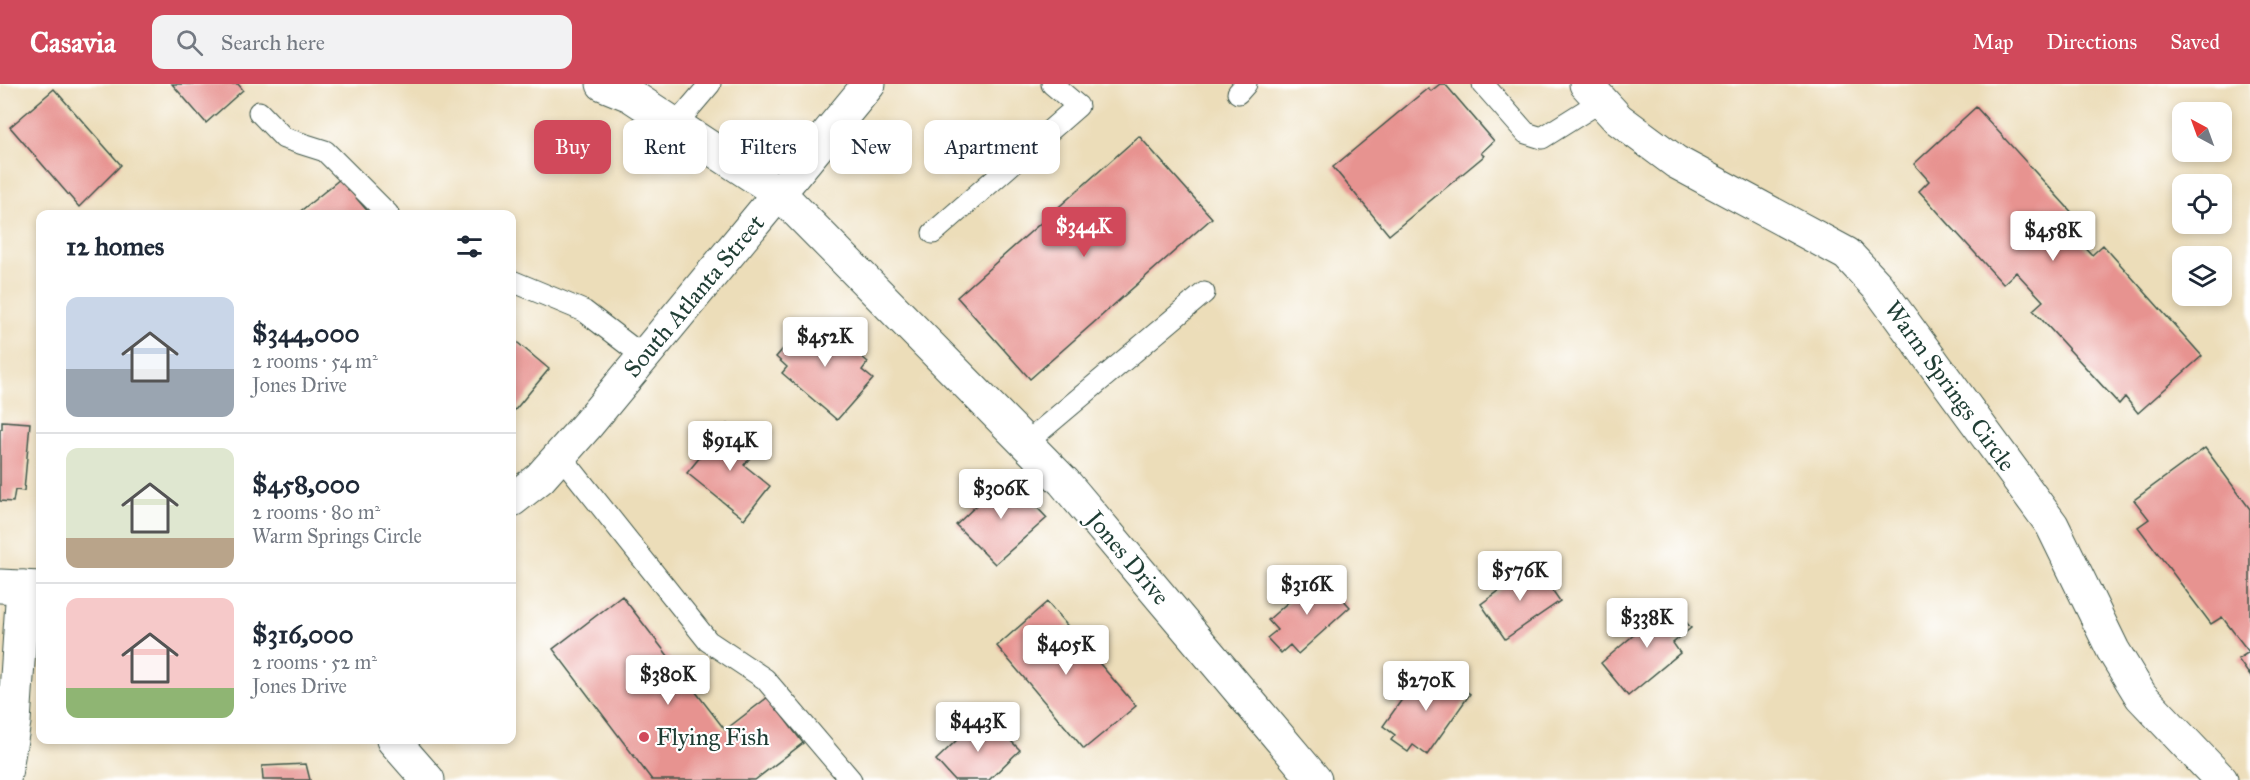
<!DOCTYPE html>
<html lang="en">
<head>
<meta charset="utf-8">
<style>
	:root { --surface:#fff; --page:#f2f2f3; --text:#1f2937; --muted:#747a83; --line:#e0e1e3; --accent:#d1495b }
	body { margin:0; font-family:"IM FELL Great Primer",serif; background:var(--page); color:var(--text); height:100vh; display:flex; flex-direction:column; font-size:22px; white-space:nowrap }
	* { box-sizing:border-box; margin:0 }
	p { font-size:20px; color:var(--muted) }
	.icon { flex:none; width:33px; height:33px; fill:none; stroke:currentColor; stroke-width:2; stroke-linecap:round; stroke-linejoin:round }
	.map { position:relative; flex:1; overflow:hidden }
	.sheet { position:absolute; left:36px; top:126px; width:480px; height:534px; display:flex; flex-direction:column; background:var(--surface); border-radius:12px; box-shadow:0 3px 9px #0003 }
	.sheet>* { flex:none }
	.guide { position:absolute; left:534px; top:36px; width:570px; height:54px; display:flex; gap:12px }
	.needle { width:39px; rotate:319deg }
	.fabs { position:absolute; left:2172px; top:18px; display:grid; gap:12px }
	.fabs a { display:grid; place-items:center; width:60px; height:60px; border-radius:12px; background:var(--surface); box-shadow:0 3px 9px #0003; font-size:30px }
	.price { position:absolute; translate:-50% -51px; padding:0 14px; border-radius:6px; background:#fff; color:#222; font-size:20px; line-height:39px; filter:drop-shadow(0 2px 3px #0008) }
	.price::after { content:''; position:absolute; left:50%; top:36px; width:18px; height:14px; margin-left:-9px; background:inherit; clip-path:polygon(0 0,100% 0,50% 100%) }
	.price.current { background:var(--accent); color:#fff }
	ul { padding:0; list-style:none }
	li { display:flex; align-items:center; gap:18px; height:150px; padding:0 30px }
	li+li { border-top:2px solid var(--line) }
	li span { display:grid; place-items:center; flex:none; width:168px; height:120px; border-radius:12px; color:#555 }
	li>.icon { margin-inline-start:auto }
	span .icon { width:72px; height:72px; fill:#fffc; stroke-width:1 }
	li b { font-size:26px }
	h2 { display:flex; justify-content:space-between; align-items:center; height:72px; padding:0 30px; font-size:26px }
	.chip { padding:0 21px; border-radius:12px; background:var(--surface); box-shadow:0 3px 9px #0003; font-size:21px; line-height:54px }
	.chip.current { background:var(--accent); color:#fff }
	header { display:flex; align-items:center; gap:36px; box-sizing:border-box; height:84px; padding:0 30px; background:var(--accent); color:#fff }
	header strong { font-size:28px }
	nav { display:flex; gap:33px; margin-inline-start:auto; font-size:21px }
	.search { width:420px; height:54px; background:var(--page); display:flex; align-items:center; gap:15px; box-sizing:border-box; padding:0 21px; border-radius:12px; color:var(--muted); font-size:22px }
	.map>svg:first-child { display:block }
	.building { fill:#e79390 }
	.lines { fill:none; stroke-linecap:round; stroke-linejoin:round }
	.service-casing { stroke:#3e5548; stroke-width:23 }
	.minor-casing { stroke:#3e5548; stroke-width:35 }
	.primary-casing { stroke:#3e5548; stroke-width:35 }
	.service { stroke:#fff; stroke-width:21 }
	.minor { stroke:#fff; stroke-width:33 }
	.primary { stroke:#fff; stroke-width:33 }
	.poi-dot { fill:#d1495b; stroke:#fff; stroke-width:2 }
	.labels { text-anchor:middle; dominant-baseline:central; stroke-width:4.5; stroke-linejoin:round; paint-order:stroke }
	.street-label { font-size:24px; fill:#1f3d34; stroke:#fff }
	.poi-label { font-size:24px; fill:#1f3d34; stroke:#fff; text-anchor:start }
</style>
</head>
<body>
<header>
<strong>Casavia</strong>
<div class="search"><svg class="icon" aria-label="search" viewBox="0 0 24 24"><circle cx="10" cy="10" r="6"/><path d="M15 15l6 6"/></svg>Search here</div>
<nav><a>Map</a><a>Directions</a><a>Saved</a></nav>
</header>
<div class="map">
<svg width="2250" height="696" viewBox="0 0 2250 696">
	<rect width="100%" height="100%" fill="#fff"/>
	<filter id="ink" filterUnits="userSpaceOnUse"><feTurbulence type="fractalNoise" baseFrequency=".0167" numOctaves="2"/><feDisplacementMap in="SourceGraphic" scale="12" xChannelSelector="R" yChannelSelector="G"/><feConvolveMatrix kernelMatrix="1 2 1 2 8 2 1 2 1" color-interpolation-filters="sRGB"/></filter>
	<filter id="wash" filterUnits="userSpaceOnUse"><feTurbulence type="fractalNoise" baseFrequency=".008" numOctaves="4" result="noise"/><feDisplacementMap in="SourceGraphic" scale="24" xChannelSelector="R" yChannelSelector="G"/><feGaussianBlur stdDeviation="1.35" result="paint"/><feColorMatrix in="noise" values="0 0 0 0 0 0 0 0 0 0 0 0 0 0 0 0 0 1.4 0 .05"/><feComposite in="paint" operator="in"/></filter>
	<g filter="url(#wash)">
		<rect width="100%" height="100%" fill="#ecddb9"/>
		<g id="blocks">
			<path class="building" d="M172,0H238L243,6L206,39Z
				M1440,0H1445L1494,57L1481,69L1484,72L1389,151L1333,83L1428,4L1431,7Z
				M54,5L121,81L79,123L10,43Z
				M1976,23L2076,133L2065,142L2092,171L2103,161L2202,272L2138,329L2125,313L2119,320L2033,226L2043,217L2016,188L2003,200L1919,107L1929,97L1914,80Z
				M1139,52L1212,134L1030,295L957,213Z
				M340,95L370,130H297Z
				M807,237L818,246L823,240L868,278L862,286L873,295L837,336L782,289L787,283L776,273Z
				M512,254L549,285L515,326L512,324Z
				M2,337L30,339L24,407L15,406L13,418L0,417V345H2Z
				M727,340L758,364L744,381L770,402L744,435L687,389Z
				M2205,364L2250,425V592L2238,575L2249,568L2222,533L2211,540L2138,443L2149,435L2134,416Z
				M1007,392L1047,434L995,480L956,441Z
				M1535,481L1560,517L1505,555L1481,520Z
				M1320,490L1350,523L1298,570L1290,561L1281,569L1267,554L1277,546L1268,536Z
				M622,512L725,646L768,613L803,659L755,696H652L553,565Z
				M1667,515L1691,544L1673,559L1680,569L1628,612L1601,579L1657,531L1653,526Z
				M1047,518L1136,622L1084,665L997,562Z
				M1433,583L1470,610L1427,671L1413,661L1408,668L1391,656L1395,651L1383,642L1415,597L1421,601Z
				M984,630L1020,666L989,696H954L936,676Z
				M306,680L310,696H263L262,682Z"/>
		</g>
	</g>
	<g filter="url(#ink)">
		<use href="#blocks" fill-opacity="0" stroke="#3e5548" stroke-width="1.5"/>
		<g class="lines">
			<defs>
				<path id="service" d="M1483,0L1526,49L1542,54L1601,17
					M1238,9L1246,0
					M259,28L284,54L325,67L388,130
					M676,40L710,0
					M933,149L1078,22L1052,0
					M512,197L584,227L644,273
					M1026,359L1204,209
					M560,371L708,557L765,595L851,696"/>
				<path id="minor" d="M603,0L630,11L779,109L1064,398L1315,696
					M1586,0L1618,35L1676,78L1847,170L1877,202L2052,441L2113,566L2141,612L2221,696
					M393,656L428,696
					M4,696L14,638L23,503"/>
				<path id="primary" d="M512,416L540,394L588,340L869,0
					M0,502L40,504"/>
			</defs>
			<use href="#service" class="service-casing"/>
			<use href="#minor" class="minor-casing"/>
			<use href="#primary" class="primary-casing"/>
			<use href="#service" class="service"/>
			<use href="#minor" class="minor"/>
			<use href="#primary" class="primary"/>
		</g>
	</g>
	<circle class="poi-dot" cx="644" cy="653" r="6"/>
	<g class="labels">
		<g class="street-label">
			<text transform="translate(694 212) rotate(-50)">South Atlanta Street</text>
			<text transform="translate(1950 302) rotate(54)">Warm Springs Circle</text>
			<text transform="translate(1128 474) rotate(50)">Jones Drive</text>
		</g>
		<g class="poi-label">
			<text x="656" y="653">Flying Fish</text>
		</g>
	</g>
</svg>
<div class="fabs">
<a><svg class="needle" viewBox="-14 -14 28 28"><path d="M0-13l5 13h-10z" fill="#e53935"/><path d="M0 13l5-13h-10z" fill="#747a83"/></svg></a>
<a><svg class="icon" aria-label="locate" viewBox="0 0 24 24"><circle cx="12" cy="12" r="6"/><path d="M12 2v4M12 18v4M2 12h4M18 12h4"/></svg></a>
<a><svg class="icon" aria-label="layers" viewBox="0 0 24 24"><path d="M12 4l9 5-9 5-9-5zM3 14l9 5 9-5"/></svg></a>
</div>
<b class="price current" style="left:1084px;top:174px">$344K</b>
<b class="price" style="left:2053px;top:178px">$458K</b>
<b class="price" style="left:825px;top:284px">$452K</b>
<b class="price" style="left:730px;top:388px">$914K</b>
<b class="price" style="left:1001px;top:436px">$306K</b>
<b class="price" style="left:1520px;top:518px">$576K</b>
<b class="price" style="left:1307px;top:532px">$316K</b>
<b class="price" style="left:1647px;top:565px">$338K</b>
<b class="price" style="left:1066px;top:592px">$405K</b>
<b class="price" style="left:668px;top:622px">$380K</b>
<b class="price" style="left:1426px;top:628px">$270K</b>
<b class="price" style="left:978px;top:669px">$443K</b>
<div class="guide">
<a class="chip current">Buy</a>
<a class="chip">Rent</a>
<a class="chip">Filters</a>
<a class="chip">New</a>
<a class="chip">Apartment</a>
</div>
<section class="sheet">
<h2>12 homes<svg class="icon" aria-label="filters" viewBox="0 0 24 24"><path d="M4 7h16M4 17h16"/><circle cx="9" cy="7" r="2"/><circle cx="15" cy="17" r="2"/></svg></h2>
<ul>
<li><span style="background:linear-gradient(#c9d6e8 60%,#9aa5b1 0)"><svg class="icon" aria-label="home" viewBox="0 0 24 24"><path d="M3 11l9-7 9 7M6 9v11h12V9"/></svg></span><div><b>$344,000</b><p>2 rooms · 54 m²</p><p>Jones Drive</p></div></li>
<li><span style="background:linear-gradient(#dfe7d0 75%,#b9a48a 0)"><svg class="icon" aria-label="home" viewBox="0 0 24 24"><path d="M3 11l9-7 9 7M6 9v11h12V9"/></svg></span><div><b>$458,000</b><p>2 rooms · 80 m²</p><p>Warm Springs Circle</p></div></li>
<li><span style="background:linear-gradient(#f6c9c9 75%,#8fb573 0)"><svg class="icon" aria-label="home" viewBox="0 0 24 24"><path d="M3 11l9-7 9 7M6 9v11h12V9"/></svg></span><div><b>$316,000</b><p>2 rooms · 52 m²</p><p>Jones Drive</p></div></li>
</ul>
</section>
</div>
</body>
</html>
